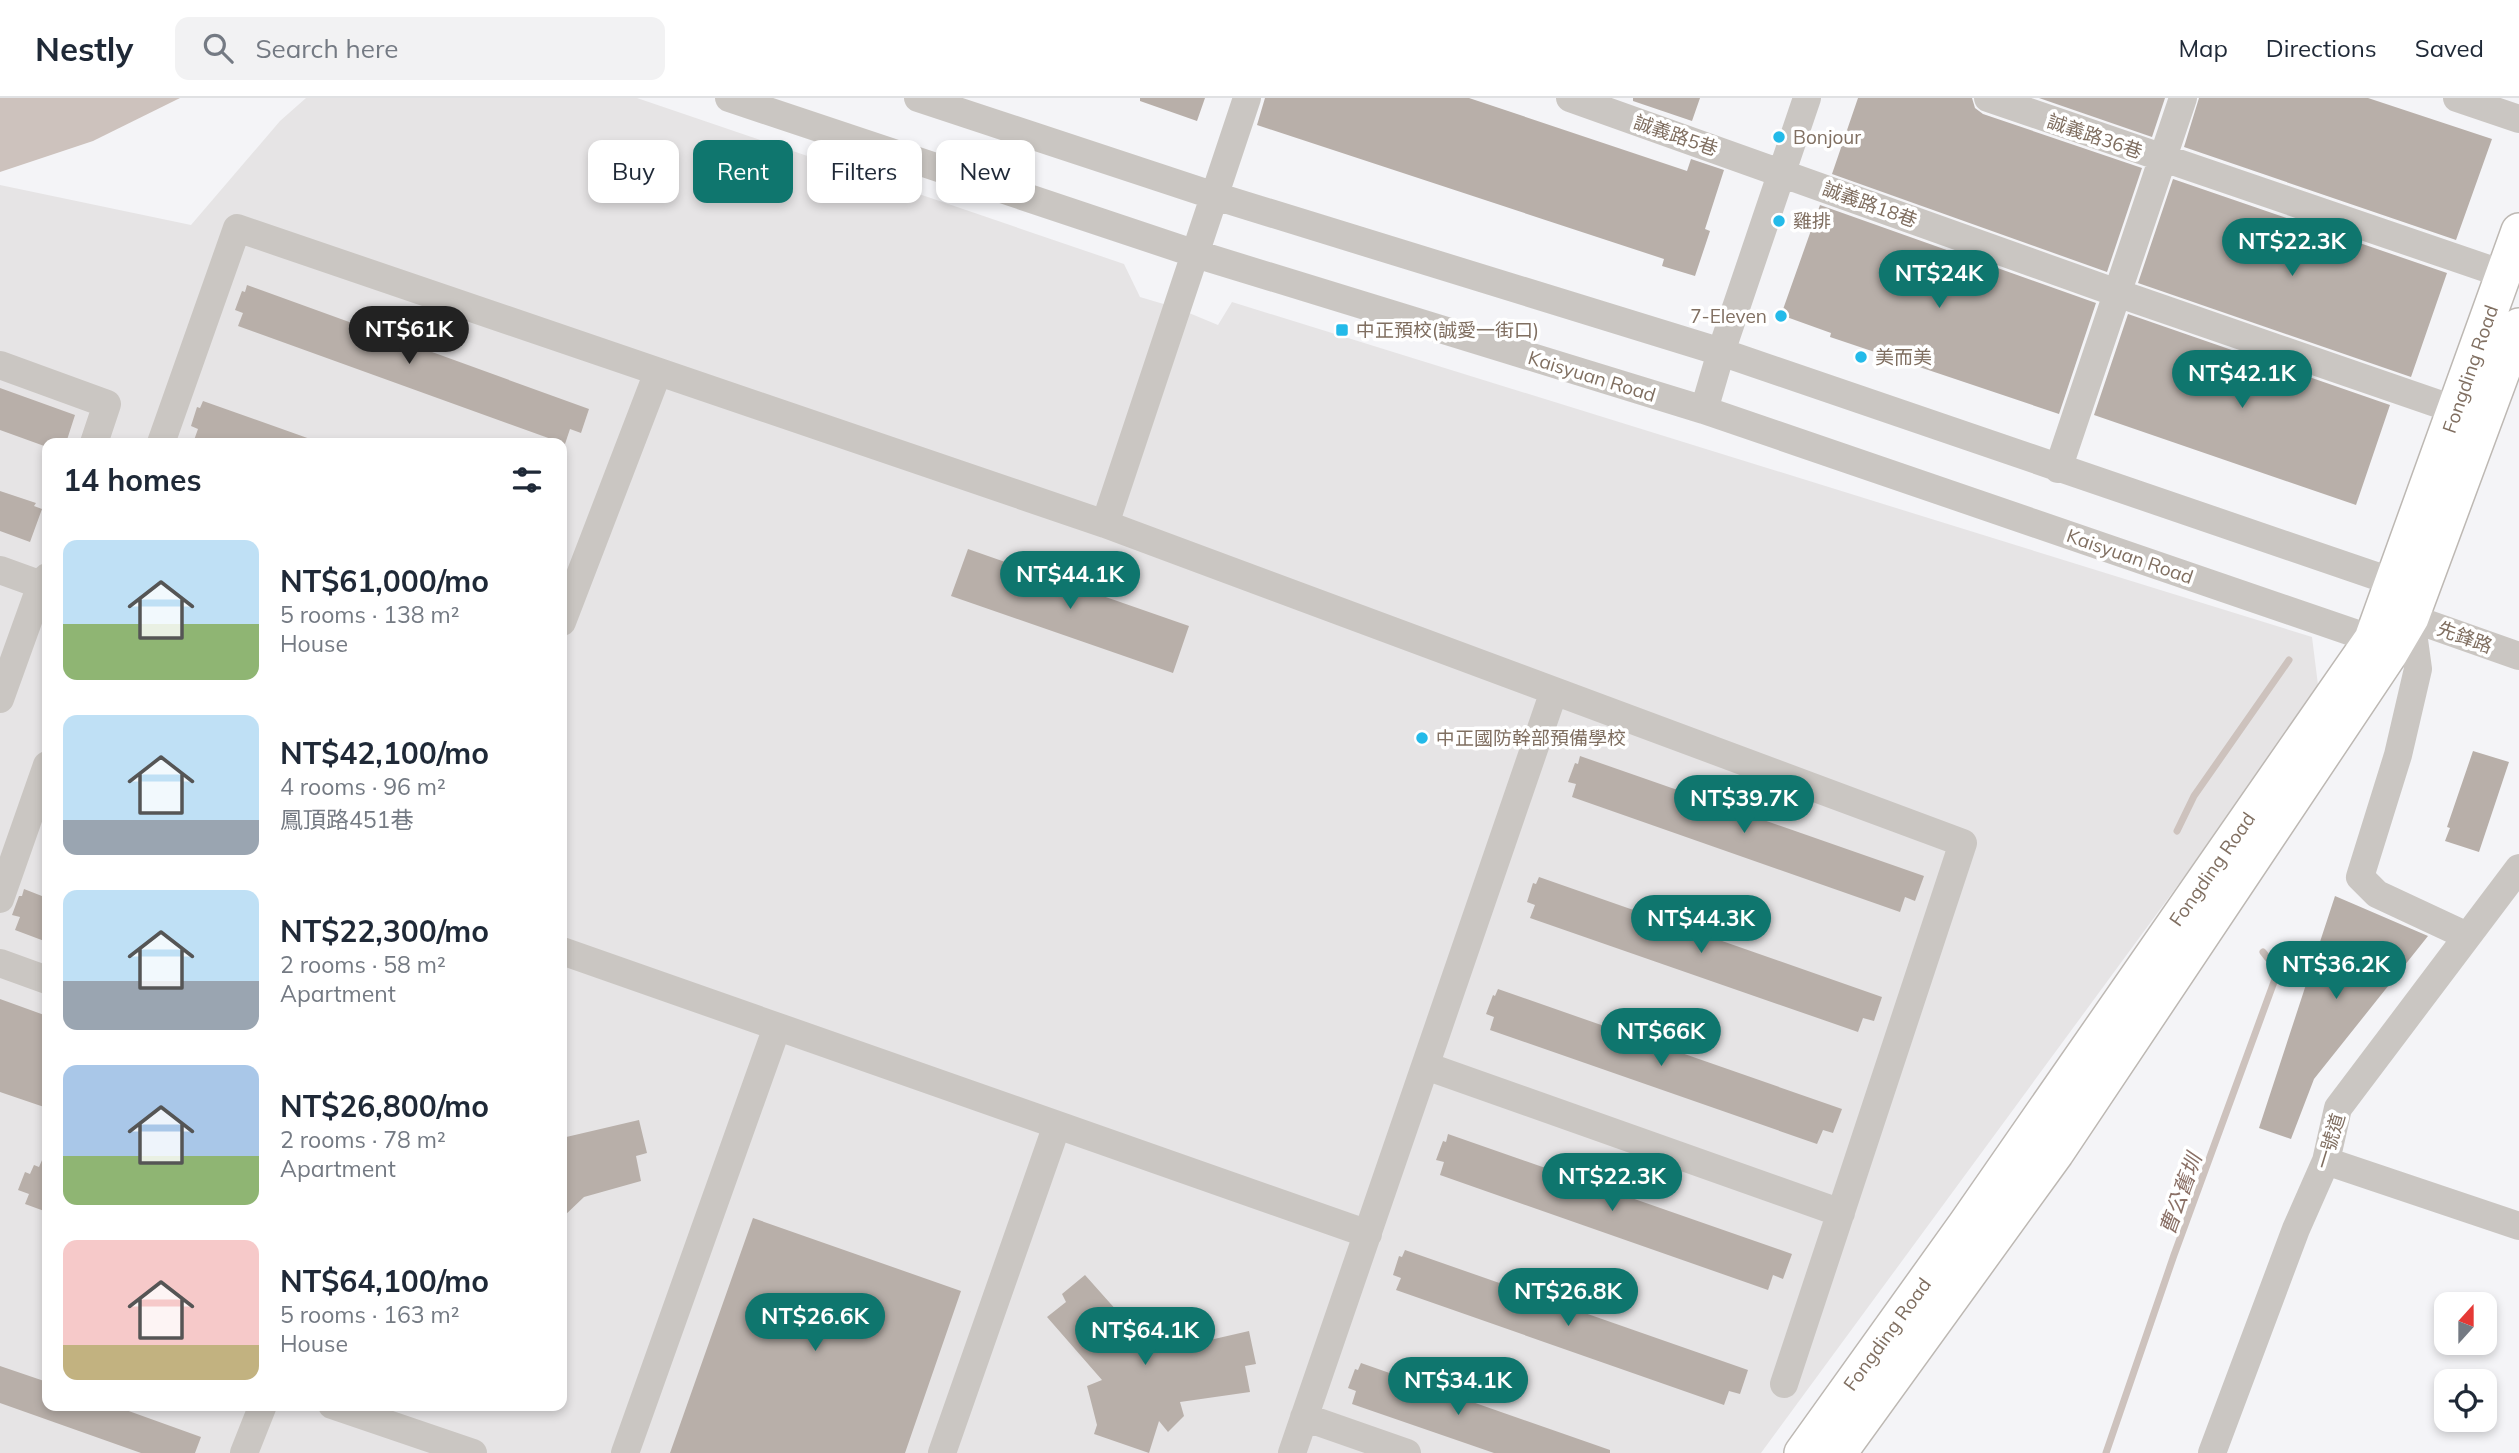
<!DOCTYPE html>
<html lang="en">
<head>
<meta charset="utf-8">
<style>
	:root { --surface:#fff; --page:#f2f2f3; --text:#1f2937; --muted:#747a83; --line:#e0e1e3; --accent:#0f766e }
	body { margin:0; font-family:Mulish,"Noto Sans TC",sans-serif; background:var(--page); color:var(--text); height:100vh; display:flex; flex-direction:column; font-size:26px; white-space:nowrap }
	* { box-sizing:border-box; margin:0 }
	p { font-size:23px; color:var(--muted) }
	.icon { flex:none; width:38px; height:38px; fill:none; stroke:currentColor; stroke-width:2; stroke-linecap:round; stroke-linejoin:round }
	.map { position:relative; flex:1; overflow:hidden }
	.details { position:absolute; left:42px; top:340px; width:525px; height:973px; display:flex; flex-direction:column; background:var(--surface); border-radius:14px; box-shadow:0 4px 10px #0003 }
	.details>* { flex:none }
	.top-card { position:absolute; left:588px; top:42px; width:665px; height:63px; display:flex; gap:14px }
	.needle { width:46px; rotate:21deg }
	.buttons { position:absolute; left:2434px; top:1194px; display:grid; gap:14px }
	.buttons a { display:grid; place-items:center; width:63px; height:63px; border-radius:14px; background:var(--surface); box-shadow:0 4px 10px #0003; font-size:35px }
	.price { position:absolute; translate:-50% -60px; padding:0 16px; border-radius:24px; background:var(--accent); color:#fff; font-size:23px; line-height:46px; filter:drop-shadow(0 2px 4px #0008) }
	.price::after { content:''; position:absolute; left:50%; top:42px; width:21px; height:16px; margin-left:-10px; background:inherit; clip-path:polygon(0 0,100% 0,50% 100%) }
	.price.active { background:#222; color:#fff }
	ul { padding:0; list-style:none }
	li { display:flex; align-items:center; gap:21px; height:175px; padding:0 21px }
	li span { display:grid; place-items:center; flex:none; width:196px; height:140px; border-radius:14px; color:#555 }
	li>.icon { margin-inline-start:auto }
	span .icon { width:84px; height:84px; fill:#fffc; stroke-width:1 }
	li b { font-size:30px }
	h2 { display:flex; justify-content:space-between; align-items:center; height:84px; padding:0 21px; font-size:30px }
	.chip { padding:0 24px; border-radius:14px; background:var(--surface); box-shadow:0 4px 10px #0003; font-size:24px; line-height:63px }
	.chip.active { background:var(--accent); color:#fff }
	header { display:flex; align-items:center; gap:42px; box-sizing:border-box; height:98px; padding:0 35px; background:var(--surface); border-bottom:2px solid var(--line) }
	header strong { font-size:33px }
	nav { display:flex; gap:38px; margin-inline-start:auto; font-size:24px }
	.search { width:490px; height:63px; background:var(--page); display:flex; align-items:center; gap:18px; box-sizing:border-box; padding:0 24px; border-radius:14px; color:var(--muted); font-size:26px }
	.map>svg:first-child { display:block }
	.built { fill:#e6e4e5; fill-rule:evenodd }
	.water { fill:#cdc2bd }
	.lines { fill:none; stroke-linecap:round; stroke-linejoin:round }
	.stream { stroke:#cdc2bd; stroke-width:7 }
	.building { fill:#b8afa9 }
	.major-casing { stroke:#bdb8b3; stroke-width:38 }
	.minor { stroke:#cac6c2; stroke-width:28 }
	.major { stroke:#fff; stroke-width:35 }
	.poi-dot { fill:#23bae9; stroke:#fff; stroke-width:2.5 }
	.labels { text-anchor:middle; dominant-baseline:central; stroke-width:7; stroke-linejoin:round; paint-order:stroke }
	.street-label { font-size:19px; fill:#806f61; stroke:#fff }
	.poi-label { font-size:19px; fill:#806f61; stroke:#fff; text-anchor:start }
	.water-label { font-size:21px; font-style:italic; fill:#8a7066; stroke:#fff }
</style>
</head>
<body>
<header>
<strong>Nestly</strong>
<div class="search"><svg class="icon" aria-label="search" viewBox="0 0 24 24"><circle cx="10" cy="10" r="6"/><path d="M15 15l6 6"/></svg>Search here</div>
<nav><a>Map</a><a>Directions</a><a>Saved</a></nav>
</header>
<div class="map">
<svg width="2519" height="1355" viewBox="0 0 2519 1355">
	<rect width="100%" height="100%" fill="#f4f4f7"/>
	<path class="built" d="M306,0H637L1124,166L1140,199L1177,210L1218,227L1232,204L2312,539L2318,587L2247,693L1761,1355H0V87L191,127L280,23ZM47,345H562V1307H47Z"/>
	<path class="water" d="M0,0H180L93,43L0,74Z"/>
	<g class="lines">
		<path class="stream" d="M2177,733L2194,698L2289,562
			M2106,1355L2174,1157L2278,873L2263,854"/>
	</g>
	<path class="building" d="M1140,0H1205L1197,23L1140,3Z
		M1265,0H1469L1687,73L1691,61L1724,72L1705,131L1710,133L1695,178L1662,168L1664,161L1257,27Z
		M1633,0H1700L1692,23L1633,3Z
		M1858,0H1972L1975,10L1983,16L2142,70L2107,174L1832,76Z
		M2039,0H2165L2152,39Z
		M2199,0H2368L2492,41L2456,142L2184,49Z
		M2173,81L2447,175L2411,279L2138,185Z
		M1820,107L2096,205L2059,316L1839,242L1830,239L1831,235L1781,217Z
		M247,187L589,311L581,335L570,331L565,346L238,228L243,215L235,212L242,193L245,194Z
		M2128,216L2390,307L2356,407L2094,317Z
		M0,290L75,317L66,345H47V349L0,332Z
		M203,303L313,342L312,345H193L198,331L191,328L197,309L200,310Z
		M0,393L36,405L34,408L42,411L30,444L0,433Z
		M968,451L1189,528L1173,575L951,498Z
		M2473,653L2509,664L2479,754L2445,743L2450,730L2447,729Z
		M1580,658L1924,778L1915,803L1905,799L1900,814L1572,699L1576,686L1568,684L1575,665L1578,666Z
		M1539,779L1882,899L1874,923L1863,920L1858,934L1530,820L1535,807L1527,804L1533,785L1536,786Z
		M24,791L47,800V844L15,832L20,819L12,817L19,798H22Z
		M2335,798L2428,838L2314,981L2291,1041L2259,1030Z
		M1498,891L1842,1011L1833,1035L1823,1032L1817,1046L1490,932L1494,919L1486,916L1493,897L1495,898Z
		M0,901L47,918V1010L0,994Z
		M639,1022L647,1055L636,1058L641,1083L584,1099L562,1120V1040Z
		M1448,1036L1792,1156L1783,1181L1773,1177L1768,1192L1440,1077L1444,1064L1436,1062L1443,1043L1446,1044Z
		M46,1053H47V1114L25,1106L29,1096L18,1092L25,1074L30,1076L34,1067L39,1069Z
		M753,1120L961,1193L905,1355H670Z
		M1405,1152L1748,1272L1740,1296L1729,1293L1724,1307L1396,1192L1401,1180L1393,1177L1399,1158L1402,1159Z
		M1085,1177L1134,1232L1142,1227L1170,1235L1175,1250L1249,1233L1256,1266L1245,1268L1250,1294L1180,1304L1184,1318L1168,1334L1159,1323L1149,1355L1094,1336L1097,1327L1087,1288L1102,1282L1047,1219L1066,1204L1062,1196Z
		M1361,1265L1610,1352V1355H1494L1352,1306L1356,1293L1348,1290L1355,1271L1358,1272Z
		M0,1268L47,1284V1307H112L201,1339L195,1355H141L0,1305Z"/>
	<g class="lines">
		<defs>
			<path id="major" d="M1802,1355L1966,1126L2372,541L2519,133
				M1839,1355L2056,1055L2391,554L2411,520L2519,228"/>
		</defs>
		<use href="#major" class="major-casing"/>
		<path class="minor" d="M729,0L1196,156L1704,312L2372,541L2389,553
			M918,0L1215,98L1721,254L2411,490
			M1570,0L2117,195L2456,312
			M1988,0L2503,176
			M2457,0L2519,21
			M0,267L107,306L94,345
			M1704,312L1721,254L1807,0
			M161,345L237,130L1105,426L1963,745L1784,1286
			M2058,371L2183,0
			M1105,426L1247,0
			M0,472L47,489
			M562,524L658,274
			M0,601L41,487L47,479
			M0,801L47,667
			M2467,838L2377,796L2360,779L2398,657L2418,571L2411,520L2519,558
			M562,853L1368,1136
			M0,865L47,882
			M1426,968L1841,1115
			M2326,1063L2519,1128
			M332,1307L473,1355
			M1304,1319L1407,1355
			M244,1355L263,1307
			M625,1355L777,929
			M942,1355L1057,1027
			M1292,1355L1554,593
			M2212,1355L2296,1131L2326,1063L2338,1010L2519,770"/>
		<use href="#major" class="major"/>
	</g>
	<g class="poi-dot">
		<circle cx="1779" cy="39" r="7"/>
		<circle cx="1779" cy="123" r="7"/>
		<circle cx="1781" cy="218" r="7"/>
		<rect x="1335" y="225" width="14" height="14" rx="3.5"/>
		<circle cx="1861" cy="259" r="7"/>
		<circle cx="1422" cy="640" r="7"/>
	</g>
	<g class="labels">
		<g class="street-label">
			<text transform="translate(1676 37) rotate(19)">誠義路5巷</text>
			<text transform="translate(2095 38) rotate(19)">誠義路36巷</text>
			<text transform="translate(1870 106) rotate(20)">誠義路18巷</text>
			<text transform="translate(2470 271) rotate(-71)">Fongding Road</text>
			<text transform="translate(1592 278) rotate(17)">Kaisyuan Road</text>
			<text transform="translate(2130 458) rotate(19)">Kaisyuan Road</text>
			<text transform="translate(2465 539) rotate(20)">先鋒路</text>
			<text transform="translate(2212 771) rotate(-55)">Fongding Road</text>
			<text transform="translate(2330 1043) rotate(-73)">一號道</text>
			<text transform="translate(1887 1236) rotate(-54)">Fongding Road</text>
		</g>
		<g class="poi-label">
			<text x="1793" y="39">Bonjour</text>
			<text x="1793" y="123">雞排</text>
			<text x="1767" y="218" text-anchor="end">7-Eleven</text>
			<text x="1356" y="232">中正預校(誠愛一街口)</text>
			<text x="1875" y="259">美而美</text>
			<text x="1436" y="640">中正國防幹部預備學校</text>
		</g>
		<g class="water-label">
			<text transform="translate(2180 1096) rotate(-70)">曹公舊圳</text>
		</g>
	</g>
</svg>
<div class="buttons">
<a><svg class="needle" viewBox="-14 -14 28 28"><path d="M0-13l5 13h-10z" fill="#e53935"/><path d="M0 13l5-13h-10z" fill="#747a83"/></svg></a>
<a><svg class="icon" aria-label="locate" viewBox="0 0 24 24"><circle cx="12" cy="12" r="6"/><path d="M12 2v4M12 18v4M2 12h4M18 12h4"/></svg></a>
</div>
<b class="price" style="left:2292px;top:180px">NT$22.3K</b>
<b class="price" style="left:1939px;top:212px">NT$24K</b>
<b class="price active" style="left:409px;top:268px">NT$61K</b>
<b class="price" style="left:2242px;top:312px">NT$42.1K</b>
<b class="price" style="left:1070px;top:513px">NT$44.1K</b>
<b class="price" style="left:1744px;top:737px">NT$39.7K</b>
<b class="price" style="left:1701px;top:857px">NT$44.3K</b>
<b class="price" style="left:2336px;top:903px">NT$36.2K</b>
<b class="price" style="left:1661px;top:970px">NT$66K</b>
<b class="price" style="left:1612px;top:1115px">NT$22.3K</b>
<b class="price" style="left:1568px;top:1230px">NT$26.8K</b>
<b class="price" style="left:815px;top:1255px">NT$26.6K</b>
<b class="price" style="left:1145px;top:1269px">NT$64.1K</b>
<b class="price" style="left:1458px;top:1319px">NT$34.1K</b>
<div class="top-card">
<a class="chip">Buy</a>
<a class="chip active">Rent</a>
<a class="chip">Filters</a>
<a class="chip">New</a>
</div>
<section class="details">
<h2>14 homes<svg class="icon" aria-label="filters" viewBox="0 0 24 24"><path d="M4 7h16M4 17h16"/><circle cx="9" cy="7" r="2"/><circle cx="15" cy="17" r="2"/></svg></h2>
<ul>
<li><span style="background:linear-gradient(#bfe0f5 60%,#8fb573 0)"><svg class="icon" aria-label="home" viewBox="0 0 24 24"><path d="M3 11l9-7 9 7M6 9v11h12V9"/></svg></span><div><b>NT$61,000/mo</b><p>5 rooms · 138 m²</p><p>House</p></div></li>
<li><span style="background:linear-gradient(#bfe0f5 75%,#9aa5b1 0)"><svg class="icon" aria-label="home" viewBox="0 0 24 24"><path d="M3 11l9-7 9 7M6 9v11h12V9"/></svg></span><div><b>NT$42,100/mo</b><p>4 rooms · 96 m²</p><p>鳳頂路451巷</p></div></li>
<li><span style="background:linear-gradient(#bfe0f5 65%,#9aa5b1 0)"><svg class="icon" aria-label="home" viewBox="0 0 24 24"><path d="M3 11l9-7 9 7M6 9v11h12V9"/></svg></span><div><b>NT$22,300/mo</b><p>2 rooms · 58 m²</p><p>Apartment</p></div></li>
<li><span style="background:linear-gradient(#a9c7e8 65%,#8fb573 0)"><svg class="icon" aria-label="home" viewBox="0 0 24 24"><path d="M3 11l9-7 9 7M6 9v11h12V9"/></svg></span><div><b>NT$26,800/mo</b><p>2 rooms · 78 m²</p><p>Apartment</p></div></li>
<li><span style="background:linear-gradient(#f6c9c9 75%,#c2b280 0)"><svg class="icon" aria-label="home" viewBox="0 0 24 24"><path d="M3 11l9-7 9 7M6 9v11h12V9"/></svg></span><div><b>NT$64,100/mo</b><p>5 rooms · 163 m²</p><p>House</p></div></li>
</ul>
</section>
</div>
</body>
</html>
